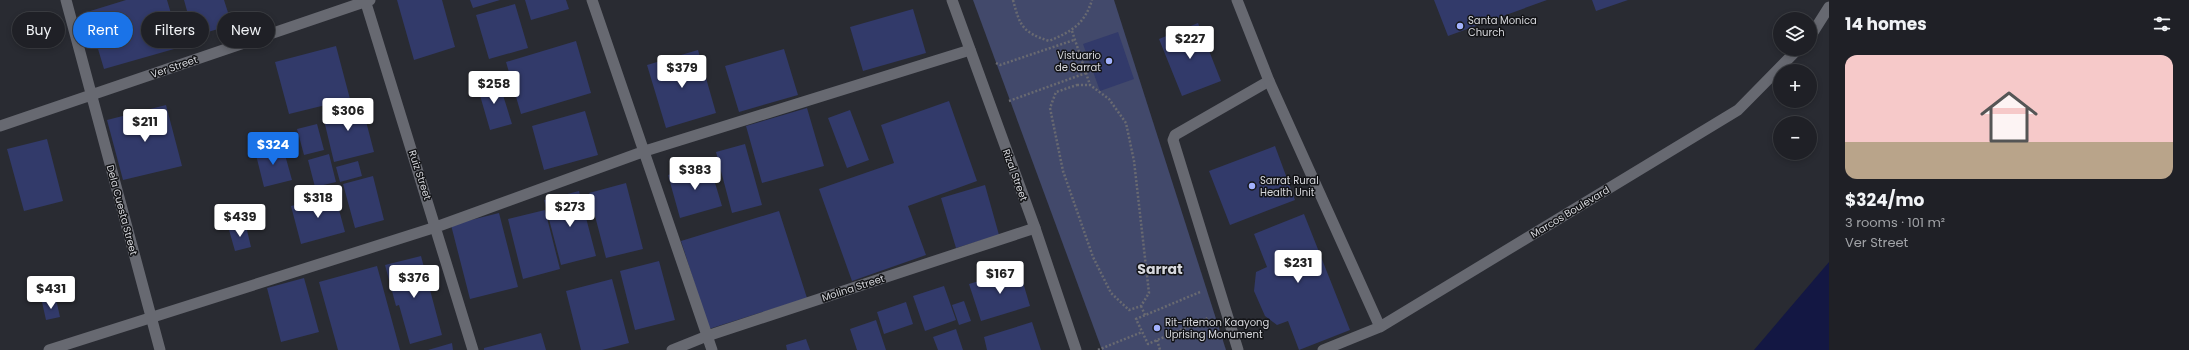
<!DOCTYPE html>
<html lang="en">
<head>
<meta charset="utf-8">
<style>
	:root { --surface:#1f2026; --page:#27282e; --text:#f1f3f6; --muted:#a1a3a7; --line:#3c3e43; --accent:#1a73e8 }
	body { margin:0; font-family:Poppins,sans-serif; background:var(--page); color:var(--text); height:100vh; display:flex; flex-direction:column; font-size:15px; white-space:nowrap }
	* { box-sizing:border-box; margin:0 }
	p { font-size:13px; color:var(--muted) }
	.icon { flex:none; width:22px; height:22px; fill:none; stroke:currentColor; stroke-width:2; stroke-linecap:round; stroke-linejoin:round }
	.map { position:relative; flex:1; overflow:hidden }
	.details { display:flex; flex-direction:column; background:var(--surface); width:360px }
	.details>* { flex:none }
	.banner { position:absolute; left:12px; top:12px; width:380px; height:36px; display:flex; gap:8px }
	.tools { position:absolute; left:1773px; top:12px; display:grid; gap:8px }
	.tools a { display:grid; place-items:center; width:44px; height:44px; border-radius:50%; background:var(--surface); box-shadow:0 2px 6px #0003,0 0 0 1px var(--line); font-size:20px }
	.price { position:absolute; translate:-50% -34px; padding:0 9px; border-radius:4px; background:#fff; color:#222; font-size:13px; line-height:26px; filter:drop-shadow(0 1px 2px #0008) }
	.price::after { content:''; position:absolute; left:50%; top:24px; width:12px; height:9px; margin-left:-6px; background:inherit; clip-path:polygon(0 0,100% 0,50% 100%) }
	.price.current { background:var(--accent); color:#fff }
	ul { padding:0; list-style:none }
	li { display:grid; align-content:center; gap:8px; height:212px; padding:0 16px }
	li span { display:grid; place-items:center; height:124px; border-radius:12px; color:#555 }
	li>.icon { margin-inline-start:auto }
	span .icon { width:72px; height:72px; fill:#fffc; stroke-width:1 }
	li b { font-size:17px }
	h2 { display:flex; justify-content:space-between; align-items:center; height:48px; padding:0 16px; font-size:17px }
	.pill { padding:0 14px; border-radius:18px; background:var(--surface); box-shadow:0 2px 6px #0003,0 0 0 1px var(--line); font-size:14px; line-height:36px }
	.pill.current { background:var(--accent); color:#fff }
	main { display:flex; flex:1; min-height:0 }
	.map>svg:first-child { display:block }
	.green { fill:#42496b }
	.water { fill:#131743 }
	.building { fill:#323a6a }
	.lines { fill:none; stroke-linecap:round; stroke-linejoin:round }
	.path { stroke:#696a71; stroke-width:2.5; stroke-dasharray:2 2; stroke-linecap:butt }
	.service { stroke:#676971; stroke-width:11 }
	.minor { stroke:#676971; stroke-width:11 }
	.secondary { stroke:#676971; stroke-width:11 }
	.poi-dot { fill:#a3b2fd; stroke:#131417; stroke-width:1.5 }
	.labels { text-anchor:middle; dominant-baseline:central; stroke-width:3; stroke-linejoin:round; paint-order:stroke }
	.poi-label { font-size:10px; fill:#d7d8dd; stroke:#131417; text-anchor:start }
	.street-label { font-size:10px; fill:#d7d8dd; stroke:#131417 }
	.district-label { font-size:14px; font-weight:bold; fill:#d7d8dd; stroke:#131417 }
</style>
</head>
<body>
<main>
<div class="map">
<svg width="1829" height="350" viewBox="0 0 1829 350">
	<rect width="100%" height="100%" fill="#292b32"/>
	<path class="green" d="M973,0H1114L1226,350H1102Z"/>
	<path class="water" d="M1829,262V350H1754Z"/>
	<path class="building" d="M126,0H167L181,47L104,69L87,12Z
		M184,0H224L232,25L194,36Z
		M397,0H442L455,47L414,60Z
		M470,0H500L473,8Z
		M525,0H566L569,9L531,20Z
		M1434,0H1547L1448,36Z
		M1592,0H1628L1596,11Z
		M515,4L528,48L489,59L476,15Z
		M913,9L926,53L863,71L850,27Z
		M1198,23L1221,81L1182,96L1159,39Z
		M1118,32L1134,79L1100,91L1083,44Z
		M576,41L591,93L521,114L506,62Z
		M336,46L350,99L289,114L275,62Z
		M784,49L798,95L739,112L725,66Z
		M698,50L716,113L666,128L647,65Z
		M498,79L512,124L490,130L477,85Z
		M949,101L977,181L908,206L926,255L852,281L819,189L894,163L881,125Z
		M361,102L374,152L334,162L322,112Z
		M166,105L182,166L123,180L107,120Z
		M807,108L824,166L762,183L746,126Z
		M850,110L869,160L847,168L828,118Z
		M585,111L598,155L544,170L532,126Z
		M317,124L324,150L304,155L297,129Z
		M47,139L63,201L24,211L7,149Z
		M282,144L292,180L264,187L255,151Z
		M745,144L762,205L732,213L716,152Z
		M1275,146L1295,200L1230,225L1209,171Z
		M329,154L336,182L315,187L308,160Z
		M358,161L362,176L340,182L336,167Z
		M709,163L722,206L680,218L668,175Z
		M373,176L384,220L355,228L343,184Z
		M626,183L643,249L606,258L589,193Z
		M985,185L999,235L956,248L941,198Z
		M579,191L596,256L561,265L544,200Z
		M335,195L345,232L301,244L291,206Z
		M545,210L560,269L523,279L508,219Z
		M779,211L807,298L709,329L681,241Z
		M499,213L518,287L470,299L451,225Z
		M1304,214L1350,330L1299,350L1288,321L1277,325L1265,316L1254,291L1256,272L1267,267L1254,234Z
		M246,226L251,247L235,251L229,230Z
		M421,256L442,335L410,344L399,305L396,306L385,265Z
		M659,261L675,320L635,330L620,271Z
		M377,266L400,350H338L319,282Z
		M1019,269L1030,306L981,321L969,284Z
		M304,278L319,332L281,342L267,288Z
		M612,279L629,343L602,350H581L566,291Z
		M944,286L956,320L925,331L913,296Z
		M56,299L60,317L46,320L42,302Z
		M964,301L971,321L959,325L952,305Z
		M906,302L913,324L884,334L877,312Z
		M876,320L886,350H857L850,329Z
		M1032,322L1041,350H987L984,337Z
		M956,329L963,350H938L933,337Z
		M541,333L546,350H484V348Z
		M806,339L810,350H787L786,345Z
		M452,343L453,350H428Z"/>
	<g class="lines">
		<path class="path" d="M1013,0C1020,26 1022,32 1049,41C1072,31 1084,25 1092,0
			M1072,31L1090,85
			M996,63L1000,65L1074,40
			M1077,85H1090L1109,99L1126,123L1134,161L1149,293L1141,306L1129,310L1111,293L1093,257L1063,171L1050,108L1056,92Z
			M1009,101L1086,73
			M1200,292L1136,319L1148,344L1208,318
			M1141,306L1145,315
			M1157,340L1160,350
			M1098,350L1142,332"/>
		<path class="service" d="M1238,350L1173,140L1175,135L1269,81"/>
		<path class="minor" d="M66,0L160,350
			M365,0L473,350
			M592,0L712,350
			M1237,0L1269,81L1380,327
			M1810,37L1829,7
			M0,126L370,0
			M49,350L436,227L645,151L970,50
			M672,350L707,336L1035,228
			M1323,350L1380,327L1738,110L1798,49"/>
		<path class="secondary" d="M952,0L1035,228L1076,350"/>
	</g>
	<g class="poi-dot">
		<circle cx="1460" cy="26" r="4"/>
		<circle cx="1109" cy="61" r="4"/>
		<circle cx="1252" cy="186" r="4"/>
		<circle cx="1157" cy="328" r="4"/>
	</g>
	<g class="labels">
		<g class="poi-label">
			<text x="1468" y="20">Santa Monica<tspan x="1468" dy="12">Church</tspan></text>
			<text x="1101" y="55" text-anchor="end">Vistuario<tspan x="1101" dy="12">de Sarrat</tspan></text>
			<text x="1260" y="180">Sarrat Rural<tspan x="1260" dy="12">Health Unit</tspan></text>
			<text x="1165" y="322">Rit-ritemon Kaayong<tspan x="1165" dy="12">Uprising Monument</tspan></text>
		</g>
		<g class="street-label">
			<text transform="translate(174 67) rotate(-19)">Ver Street</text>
			<text transform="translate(420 175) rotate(72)">Ruiz Street</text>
			<text transform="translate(1015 175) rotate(70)">Rizal Street</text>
			<text transform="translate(122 210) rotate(75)">Dela Cuesta Street</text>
			<text transform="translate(1570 212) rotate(-31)">Marcos Boulevard</text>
			<text transform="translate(853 288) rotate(-18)">Molina Street</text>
		</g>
		<g class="district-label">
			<text x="1160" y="269">Sarrat</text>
		</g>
	</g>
</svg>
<div class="tools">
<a><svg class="icon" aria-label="layers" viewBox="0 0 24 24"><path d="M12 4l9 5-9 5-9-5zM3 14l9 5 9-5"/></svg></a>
<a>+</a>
<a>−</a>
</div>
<b class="price" style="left:1190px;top:60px">$227</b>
<b class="price" style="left:682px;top:89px">$379</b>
<b class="price" style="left:494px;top:105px">$258</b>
<b class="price" style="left:348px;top:132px">$306</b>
<b class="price" style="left:145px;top:143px">$211</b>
<b class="price current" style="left:273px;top:166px">$324</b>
<b class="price" style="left:695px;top:191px">$383</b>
<b class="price" style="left:318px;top:219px">$318</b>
<b class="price" style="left:570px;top:228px">$273</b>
<b class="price" style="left:240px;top:238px">$439</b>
<b class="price" style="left:1298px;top:284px">$231</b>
<b class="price" style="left:1000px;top:295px">$167</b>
<b class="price" style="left:414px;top:299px">$376</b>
<b class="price" style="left:51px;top:310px">$431</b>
<div class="banner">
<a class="pill">Buy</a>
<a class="pill current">Rent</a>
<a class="pill">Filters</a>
<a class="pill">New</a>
</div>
</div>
<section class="details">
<h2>14 homes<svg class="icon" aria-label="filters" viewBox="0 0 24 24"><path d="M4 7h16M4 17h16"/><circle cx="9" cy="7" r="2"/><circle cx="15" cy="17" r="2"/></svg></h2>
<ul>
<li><span style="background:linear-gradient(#f6c9c9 70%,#b9a48a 0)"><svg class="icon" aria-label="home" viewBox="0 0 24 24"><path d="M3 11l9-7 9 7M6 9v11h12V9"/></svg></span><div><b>$324/mo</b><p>3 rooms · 101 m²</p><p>Ver Street</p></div></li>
</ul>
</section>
</main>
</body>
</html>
